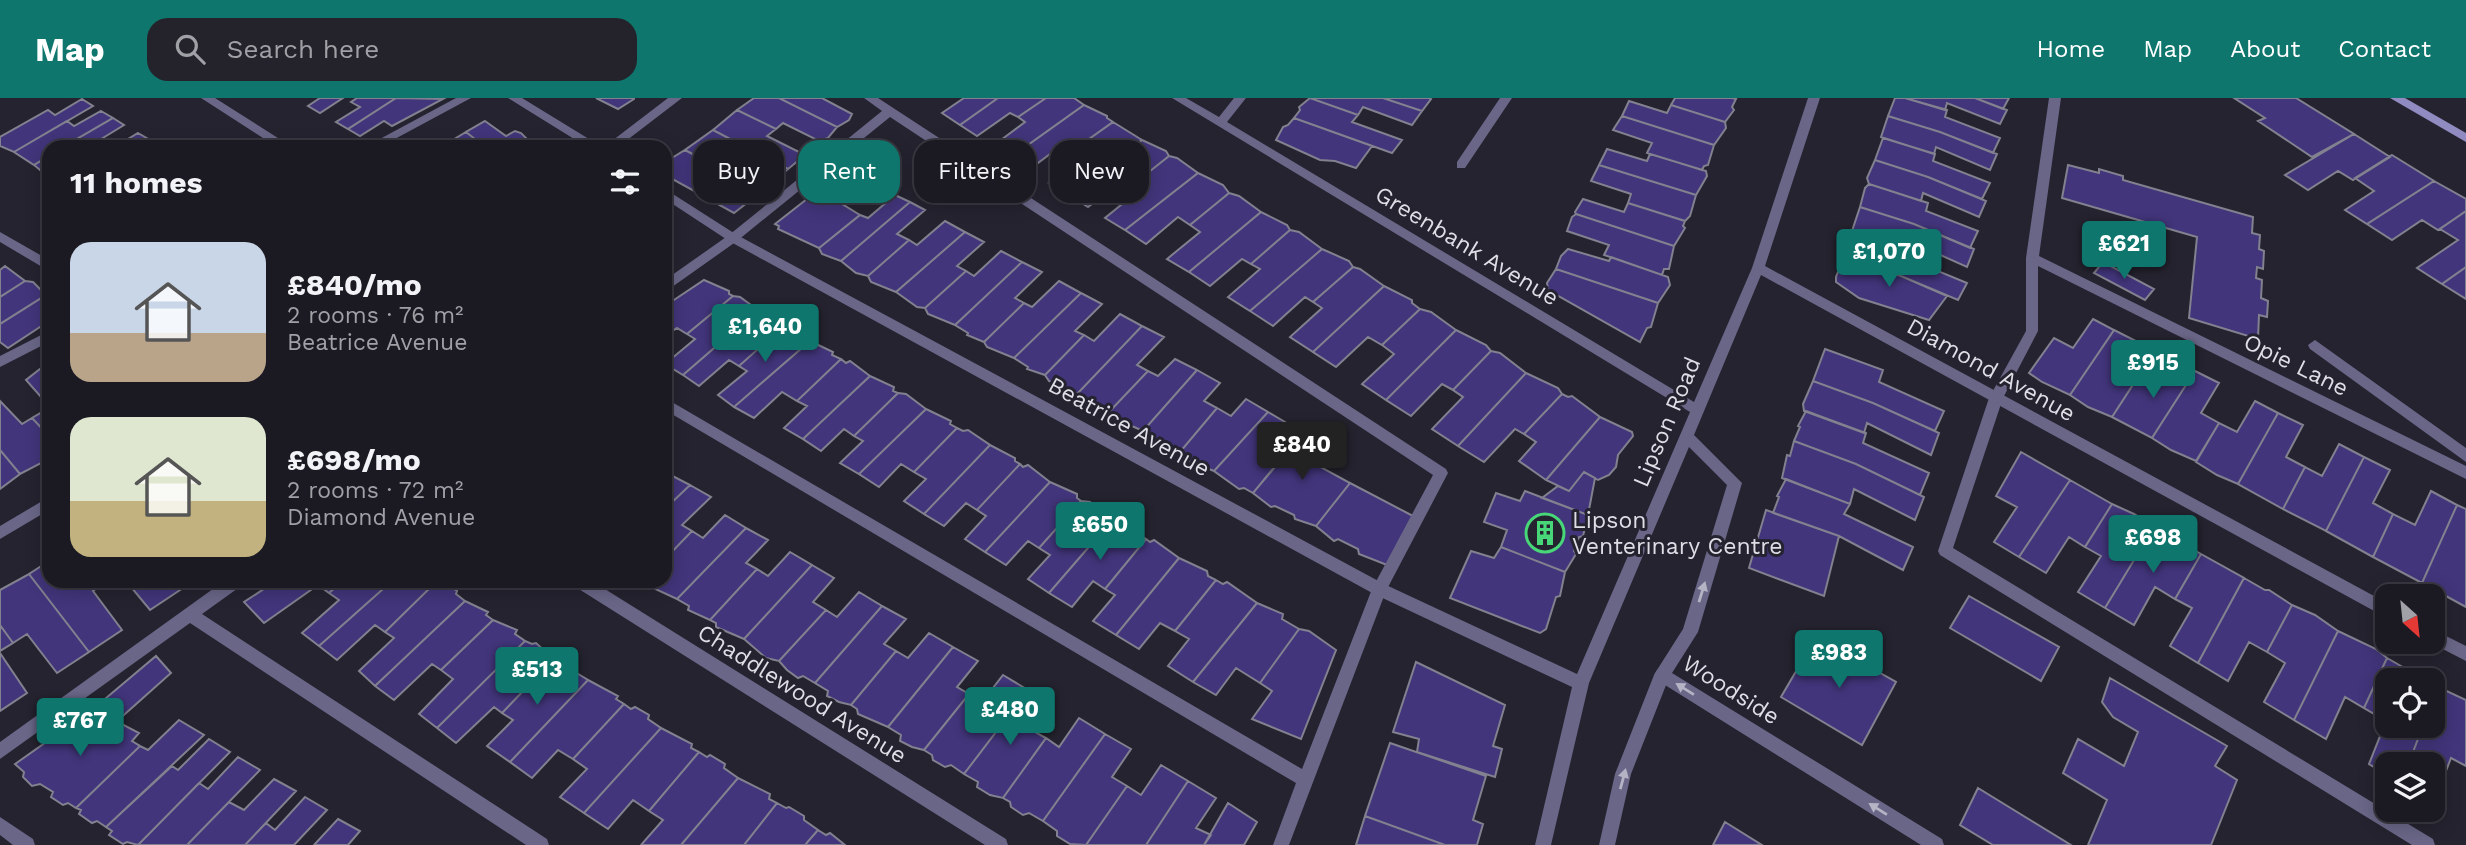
<!DOCTYPE html>
<html lang="en">
<head>
<meta charset="utf-8">
<style>
	:root { --surface:#1b1a23; --page:#24232b; --text:#f1f3f6; --muted:#a0a1a6; --line:#393841; --accent:#0f766e }
	body { margin:0; font-family:"Work Sans",sans-serif; background:var(--page); color:var(--text); height:100vh; display:flex; flex-direction:column; font-size:26px; white-space:nowrap }
	* { box-sizing:border-box; margin:0 }
	p { font-size:23px; color:var(--muted) }
	.icon { flex:none; width:38px; height:38px; fill:none; stroke:currentColor; stroke-width:2; stroke-linecap:round; stroke-linejoin:round }
	.map { position:relative; flex:1; overflow:hidden }
	.sheet { position:absolute; left:42px; top:42px; width:630px; height:448px; display:flex; flex-direction:column; background:var(--surface); border-radius:21px; box-shadow:0 4px 18px #0003,0 0 0 2px var(--line) }
	.sheet>* { flex:none }
	.guide { position:absolute; left:693px; top:42px; width:665px; height:63px; display:flex; gap:14px }
	.needle { width:46px; rotate:153deg }
	.buttons { position:absolute; left:2375px; top:486px; display:grid; gap:14px }
	.buttons a { display:grid; place-items:center; width:70px; height:70px; border-radius:14px; background:var(--surface); box-shadow:0 4px 18px #0003,0 0 0 2px var(--line); font-size:35px }
	.price { position:absolute; translate:-50% -60px; padding:0 16px; border-radius:7px; background:var(--accent); color:#fff; font-size:23px; line-height:46px; filter:drop-shadow(0 2px 4px #0008) }
	.price::after { content:''; position:absolute; left:50%; top:42px; width:21px; height:16px; margin-left:-10px; background:inherit; clip-path:polygon(0 0,100% 0,50% 100%) }
	.price.on { background:#222; color:#fff }
	ul { padding:0; list-style:none }
	li { display:flex; align-items:center; gap:21px; height:175px; padding:0 28px }
	li span { display:grid; place-items:center; flex:none; width:196px; height:140px; border-radius:21px; color:#555 }
	li>.icon { margin-inline-start:auto }
	span .icon { width:84px; height:84px; fill:#fffc; stroke-width:1 }
	li b { font-size:30px }
	h2 { display:flex; justify-content:space-between; align-items:center; height:84px; padding:0 28px; font-size:30px }
	.tag { padding:0 24px; border-radius:21px; background:var(--surface); box-shadow:0 4px 18px #0003,0 0 0 2px var(--line); font-size:24px; line-height:63px }
	.tag.on { background:var(--accent); color:#fff }
	header { display:flex; align-items:center; gap:42px; box-sizing:border-box; height:98px; padding:0 35px; background:var(--accent); color:#fff }
	header strong { font-size:33px }
	nav { display:flex; gap:38px; margin-inline-start:auto; font-size:24px }
	.search { width:490px; height:63px; background:var(--page); display:flex; align-items:center; gap:18px; box-sizing:border-box; padding:0 24px; border-radius:21px; color:var(--muted); font-size:26px }
	.map>svg:first-child { display:block }
	.building { fill:#42357b; stroke:#81818f; stroke-width:2 }
	.lines { fill:none; stroke-linecap:round; stroke-linejoin:round }
	.service { fill:#696687; fill-rule:evenodd }
	.minor { fill:#696687; fill-rule:evenodd }
	.secondary { fill:#908bc0; fill-rule:evenodd }
	.oneway { fill:#b5b4c5 }
	.labels { text-anchor:middle; dominant-baseline:central; stroke-width:6; stroke-linejoin:round; paint-order:stroke }
	.street-label { font-size:23px; fill:#dedee6; stroke:#24232f }
	.poi-label { font-size:23px; fill:#dedee6; stroke:#24232f; text-anchor:start }
</style>
</head>
<body>
<header>
<strong>Map</strong>
<div class="search"><svg class="icon" aria-label="search" viewBox="0 0 24 24"><circle cx="10" cy="10" r="6"/><path d="M15 15l6 6"/></svg>Search here</div>
<nav><a>Home</a><a>Map</a><a>About</a><a>Contact</a></nav>
</header>
<div class="map">
<svg width="2466" height="747" viewBox="0 0 2466 747">
	<rect width="100%" height="100%" fill="#24232f"/>
	<path class="building" d="M320,0H343L320,15L308,8Z
		M357,0H396L348,31L336,24L360,9L351,4Z
		M396,0L443,1L392,28L384,23L360,38L348,31Z
		M596,0H634V1L618,11Z
		M754,0H779L837,29L828,40L819,43L783,25L776,31L737,12Z
		M779,0H822L852,16L849,22L837,29Z
		M964,0H998L960,27L942,15Z
		M998,0H1046L1018,19L1010,15L977,38L960,27Z
		M1046,0H1074L1084,7L1011,59L993,48L1025,24L1018,19Z
		M1310,0H1383L1422,13L1412,27L1363,9L1358,17Z
		M1310,0L1358,17L1352,24L1402,42L1392,55L1294,20L1300,12L1299,9Z
		M1383,0H1429L1431,1L1422,13Z
		M1675,0H1732L1736,1L1732,9L1734,12L1725,24L1671,7Z
		M1895,0H1905L1947,12L1945,19L2000,40L1993,55L1940,34L1888,18Z
		M1905,0H1975L2007,12L2000,26L1947,5L1945,12Z
		M1975,0H2009L2003,11Z
		M2234,0H2296L2354,36L2312,59L2258,23L2265,20Z
		M82,1L93,8L14,54L0,48V39L48,12L55,17Z
		M1629,3L1667,15L1671,7L1725,24L1726,30L1714,47L1622,18Z
		M1084,7L1107,18V20L1113,24L1072,53L1062,47L1030,71L1011,59Z
		M737,12L776,31L767,38L805,57L788,71L713,32Z
		M101,13L113,20L63,49H49V58L34,67L14,54L67,23L74,28Z
		M1622,18L1714,47L1708,67L1704,68L1702,72L1647,55L1652,45L1613,32Z
		M1888,18L1940,34L1997,56L1990,72L1936,49L1934,56L1881,39Z
		M113,20L124,27L98,43L104,47L101,49H63Z
		M1294,20L1372,48L1356,70L1335,63L1320,62L1276,42L1283,29L1288,27Z
		M485,23L506,38L515,33L521,35L535,49H485L466,34Z
		M1113,24L1142,42L1069,97L1049,85L1082,60L1072,53Z
		M713,32L788,71L771,85L733,65L724,73L685,52Z
		M466,34L485,49H450L446,46Z
		M138,35L150,42L138,49H115Z
		M2354,36L2390,59L2353,82L2338,73L2308,92L2285,77Z
		M1883,40L1935,56L1933,63L1990,85L1982,101L1928,79L1875,62Z
		M1142,42L1166,53L1169,58L1130,89L1121,84L1088,109L1069,97Z
		M1607,51L1647,63L1650,56L1706,73L1707,78L1696,97L1599,67Z
		M685,52L724,73L714,81L752,101L734,115L665,77L667,63Z
		M2392,57L2434,83L2367,126L2345,112L2374,93L2355,80Z
		M49,58V77H46L34,67Z
		M1169,58L1177,60L1198,75L1125,132L1105,120L1137,94L1130,89Z
		M1875,62L1928,79L1986,103L1979,119L1923,95L1921,103L1869,86L1867,80Z
		M853,65L874,74L839,104L860,117L819,150L778,131L779,128L775,126Z
		M1599,67L1696,97L1690,118L1685,123L1628,105L1631,96L1591,83Z
		M2068,67L2099,75V71L2123,78V82L2253,119L2252,135L2260,137L2259,151L2264,153L2263,171L2257,169L2256,180L2262,182L2261,200L2268,203L2267,219L2259,217L2258,241L2189,220L2197,139L2062,100Z
		M1198,75L1223,87L1229,95L1190,127L1178,119L1146,146L1125,132Z
		M2434,83L2466,101V113L2438,132L2422,122L2392,142L2367,126Z
		M1869,86L1928,105L1926,113L1978,133L1970,150L1914,126L1860,109L1865,90Z
		M1229,95L1239,98L1261,114L1189,174L1167,161L1200,134L1190,127Z
		M895,97L910,104L841,163L822,156L819,150L860,117L868,120Z
		M1583,101L1624,114L1628,105L1685,123L1683,128L1685,130L1674,148L1576,116L1575,114Z
		M910,104L925,112L897,136L909,142L868,178L856,175L841,163Z
		M1860,109L1914,126L1974,151L1967,169L1916,146L1915,154L1852,133Z
		M2466,113V169L2442,186L2417,170L2458,142L2440,131Z
		M1261,114L1287,127L1290,132L1251,166L1242,161L1210,188L1189,174Z
		M1576,116L1674,148L1669,171H1664L1662,177L1604,157L1609,147L1567,133L1572,119Z
		M945,123L965,134L896,194L871,184L868,178L909,142L917,147Z
		M1290,132L1299,134L1322,151L1250,213L1228,199L1260,171L1251,166Z
		M965,134L984,144L957,168L966,173L925,210L917,209L896,194Z
		M1854,134L1915,154L1911,162L1967,185L1958,202L1901,178L1844,159L1849,147L1847,146Z
		M1322,151L1349,163L1353,169L1313,204L1305,199L1273,228L1250,213Z
		M1568,151L1609,163L1611,159L1668,179L1670,187L1658,205L1556,171L1561,158Z
		M1001,153L1022,164L955,227L928,216L925,210L966,173L974,178Z
		M1844,159L1901,178L1947,198L1929,222L1859,200L1836,184V179Z
		M1022,164L1042,174L1015,200L1024,205L984,244L967,237L968,235L955,227Z
		M2103,164L2154,191L2145,202L2094,175Z
		M5,168L25,183L0,199V172Z
		M1353,169L1360,171L1384,188L1313,254L1290,239L1322,210L1313,204Z
		M2466,169V201L2442,186Z
		M1556,171L1658,205L1651,229L1647,230L1640,244L1548,192L1547,185Z
		M704,182L729,193V196L733,198L687,236L677,230L665,238V208Z
		M25,183L33,184L46,197L0,226V199Z
		M1059,183L1081,195L1014,260L987,249L984,244L1024,205L1032,209Z
		M1384,188L1412,202V205L1420,211L1382,247L1368,239L1336,269L1313,254Z
		M1081,195L1102,206L1075,233L1084,237L1045,277L1027,271L1028,269L1014,260Z
		M46,197L49,199V223L8,250L0,244V226Z
		M733,198L740,199L758,212L683,277L665,266L695,241L687,236Z
		M1420,211L1431,214L1456,232L1386,302L1362,286L1394,256L1382,247Z
		M758,212L780,222V226L784,228L739,268L729,262L699,288L683,277Z
		M1120,216L1142,228L1077,296L1049,283L1045,277L1084,237L1094,243Z
		M2093,221L2114,232L2070,297L2042,284L2029,275L2054,240L2073,250Z
		M784,228L791,229L810,243L734,309L718,297L747,273L739,268Z
		M1142,228L1164,239L1137,267L1148,273L1109,314L1099,312L1077,296Z
		M1456,232L1486,247L1491,253L1453,292L1442,286L1411,318L1386,302Z
		M2114,232L2138,244L2118,272L2136,282L2112,319L2088,309L2070,297Z
		M810,243L833,254L832,257L841,261L797,303L782,294L754,320L734,309Z
		M1825,251L1883,272L1879,284L1944,313L1935,333L1873,305L1813,283Z
		M1491,253L1500,255L1526,275L1458,348L1432,331L1463,299L1453,292Z
		M841,261L846,265L850,263L870,278L803,341L784,330L807,308L797,303Z
		M1175,261L1197,272L1143,333L1114,320V317L1109,314L1148,273L1158,278Z
		M2172,261L2195,273L2152,340L2112,319L2136,282L2154,291Z
		M49,269V308L26,282L40,271Z
		M1197,272L1220,285L1204,303L1217,310L1180,354L1171,349L1167,350L1143,333Z
		M2195,273L2219,285L2201,315L2219,325L2196,363L2171,352L2152,340Z
		M1526,275L1558,290L1562,296L1524,336L1515,331L1484,364L1458,348Z
		M870,278L894,289L893,293L898,295L854,338L844,331L821,353L803,341Z
		M1813,283L1873,305L1939,335L1931,357L1867,325L1864,335L1804,313L1803,306Z
		M898,295L906,296L926,311L859,376L840,365L863,343L854,338Z
		M1562,296L1568,299L1572,298L1600,319L1546,382L1519,363L1536,344L1524,336Z
		M1246,301L1268,314L1214,373L1184,361L1180,354L1217,310L1231,318Z
		M0,303L22,326L32,320L49,338V361L20,376L0,352Z
		M2255,303L2278,315L2238,386L2217,377L2196,364L2219,325L2237,334Z
		M49,310V338L32,320Z
		M926,311L951,323L950,326L957,330L914,374L901,366L879,389L859,376Z
		M1806,313L1866,335L1863,345L1929,375L1920,397L1856,366L1794,343L1800,329L1798,328Z
		M1268,314L1290,327L1277,343L1291,350L1253,395L1244,390L1239,391L1214,373Z
		M2278,315L2303,327L2286,359L2305,369L2283,411L2238,386Z
		M1600,319L1632,334L1633,338L1618,357L1616,369L1609,377L1598,382L1584,374L1569,393L1546,382Z
		M957,330L963,333L968,332L990,347L924,416L904,403L926,381L914,374Z
		M1304,333L1330,348L1315,366L1350,385L1316,428L1295,421L1294,417L1275,408L1271,409L1253,395Z
		M1794,343L1856,366L1924,399L1915,422L1854,391L1850,406L1782,380L1787,357L1790,358Z
		M2339,346L2364,359L2326,433L2283,411L2305,369L2322,378Z
		M990,347L1015,360V363L1020,366L977,412L966,405L944,428L924,416Z
		M0,352L20,376L0,391Z
		M2021,354L2070,382L2019,459L1994,444L2017,409L1996,398Z
		M2364,359L2390,372L2373,405L2393,416L2373,459L2326,433Z
		M1020,366L1023,369L1028,367L1050,384L985,454L965,441L986,418L977,412Z
		M665,374L690,387L665,411Z
		M1584,374L1595,380L1588,417L1542,400L1558,388L1569,393Z
		M1786,381L1850,406L1844,416L1913,449L1903,472L1839,438L1773,415L1779,399L1777,398Z
		M2070,382L2112,406L2085,449L2069,439L2046,475L2019,459Z
		M1050,384L1077,396V400L1081,403L1039,450L1028,443L1006,467L985,454Z
		M1350,385L1413,418L1387,467L1359,456L1358,451L1338,441L1334,443L1316,428Z
		M690,387L711,399L682,427L692,433L665,461V411Z
		M1525,393L1588,417L1583,438L1579,439L1574,453L1576,456L1565,474L1501,449L1507,432L1484,424L1496,395L1520,403Z
		M2431,393L2457,407L2422,485L2373,459L2393,416L2415,427Z
		M1081,403L1090,404L1113,421L1049,495L1028,481L1050,457L1039,450Z
		M2112,406L2134,416L2154,429L2105,510L2078,494L2101,458L2085,449Z
		M2457,407L2466,411V509L2422,485Z
		M1766,412L1839,438L1824,498L1749,470Z
		M725,417L746,430L677,501L651,489L647,483H665V461L692,433L703,440Z
		M1113,421L1141,434V438L1146,441L1105,491L1093,483L1072,509L1049,495Z
		M2154,429L2201,456L2175,501L2155,489L2134,527L2105,510Z
		M746,430L768,442L746,465L757,471L710,522L688,512L689,508L677,501Z
		M1146,441L1150,444L1154,442L1179,460L1116,537L1093,523L1115,497L1105,491Z
		M1501,449L1565,474L1560,498L1556,499L1546,531L1540,535L1450,500L1471,453L1494,460Z
		M790,454L812,467L744,541L716,529V525L710,522L757,471L768,478Z
		M2201,456L2244,480L2198,565L2170,548L2192,510L2175,501Z
		M1179,460L1207,473L1208,478L1216,482L1175,533L1160,525L1139,551L1116,537Z
		M49,463V483H105L93,493L122,532L89,554L29,476Z
		M812,467L834,480L813,504L826,512L779,563L766,560L744,541Z
		M29,476L89,554L57,575L27,536L13,545L0,527V492Z
		M2244,480L2265,492H2269L2292,507L2267,554L2249,544L2228,583L2198,565Z
		M1216,482L1223,486L1227,484L1257,505L1193,584L1168,568L1189,541L1175,533Z
		M126,483H172L180,492L150,512Z
		M276,483H343L329,495L318,487L264,525L244,504Z
		M343,483H392L319,548L302,535L339,502L329,495Z
		M392,483L436,484L385,534L375,527L337,562L319,548Z
		M436,484L441,487L445,485L457,493L456,496L465,503L375,588L359,573L394,540L385,534Z
		M859,494L882,508L815,585L803,578L798,580L787,572L779,563L826,512L837,519Z
		M1969,498L2059,549L2041,583L1950,530Z
		M465,503L488,514L486,517L493,522L441,572L432,566L394,602L375,588Z
		M1257,505L1283,516L1282,521L1299,531L1260,585L1236,570L1216,597L1193,584Z
		M2292,507L2315,517L2338,533L2294,622L2264,604L2285,565L2267,554Z
		M882,508L906,521L884,546L896,553L851,607L839,604L827,598L828,593L815,585Z
		M493,522L517,532L515,536L525,543L437,630L419,616L453,581L441,572Z
		M0,527L13,545L0,553Z
		M1299,531L1309,533L1336,552L1301,641L1252,621L1272,593L1260,585Z
		M2338,533L2376,551L2387,560L2364,610L2345,599L2326,641L2294,622Z
		M929,535L953,549L888,629L858,616L857,611L851,607L896,553L908,560Z
		M1816,539L1896,584L1862,647L1781,599Z
		M525,543L532,546L536,545L554,561L502,615L494,609L456,645L437,630Z
		M953,549L978,563L957,589L969,596L924,652L912,649L900,643L901,637L888,629Z
		M0,555L27,595L0,613Z
		M156,558L171,575L116,624L93,611Z
		M2387,560L2427,583H2387V628H2423L2408,667H2387V677L2369,666L2386,623L2364,610Z
		M554,561L563,562L577,570L575,574L588,582L510,664L487,648L513,622L502,615Z
		M1416,564L1505,607L1493,648L1502,651L1495,679L1417,654L1419,641L1393,634Z
		M1003,577L1028,592L964,676L951,667L945,669L933,662L932,657L924,652L969,596L982,604Z
		M2110,580L2227,648L2215,668L2237,682L2211,747H2088L2107,702L2063,675L2078,641L2124,668L2138,634L2113,619L2102,604Z
		M588,582L618,598L616,601L624,606L573,661L558,652L532,680L510,664Z
		M2438,589L2466,602V668L2451,660L2434,704L2432,667H2408L2423,628H2432V604Z
		M1028,592L1053,606L1033,633L1046,640L1003,700L990,697L977,689L978,684L964,676Z
		M624,606L631,611L635,609L649,617L648,621L661,630L584,715L560,699L587,671L573,661Z
		M93,611L139,635L132,643L140,648L76,710L68,705L63,707L51,699L53,694L40,686L32,688L23,679L24,674L15,666Z
		M1079,620L1105,636L1043,723L1029,715L1023,717L1011,709L1010,704L1003,700L1046,640L1059,649Z
		M179,622L204,637L106,729L97,723L92,725L79,716L81,712L76,710L140,648L148,652Z
		M661,630L692,646L691,650L699,654L649,713L633,702L608,731L584,715Z
		M1105,636L1131,651L1112,679L1127,688L1086,747L1070,746L1057,738V733L1043,723Z
		M209,641L230,654L138,747L127,744L123,746L109,737L112,733L106,729L172,668L178,672Z
		M1390,645L1486,678L1473,722L1483,726L1477,747H1445L1365,718Z
		M699,654L707,659L710,657L725,666L724,670L738,680L681,747H641L663,722L649,713Z
		M238,659L260,672L187,747H138L199,685L208,691Z
		M1161,667L1188,683L1146,747H1086L1127,688L1141,697Z
		M738,680L770,696L769,701L777,705L744,747H681Z
		M274,681L296,693L245,747H187L229,704L244,712Z
		M1188,683L1216,700L1196,730L1211,737L1204,747H1146Z
		M1978,690L2071,747H1993L1960,727Z
		M305,699L327,712L294,747H245L266,725L275,732Z
		M777,705L786,710L789,709L804,718V722L818,732L805,747H744Z
		M1228,705L1257,724L1244,747H1204Z
		M1365,718L1445,747H1356Z
		M338,721L360,733L348,747H314Z
		M1725,724L1762,747H1713Z
		M818,732L826,737L830,735L845,747H805Z"/>
	<g class="lines">
		<path class="service" d="M201,0H215L292,49H277Z
			M456,0H471L380,49H365Z
			M864,0H878L1446,371L1448,375L1386,493L1289,747H1273L1296,685L665,312V300L1302,671L1372,491L1433,377L890,19L737,143L665,194V182L729,137L882,13Z
			M1500,0H1512L1465,70H1457V64Z
			M2049,0H2061L2039,158L2466,368V381L2038,168V233L2003,300L1953,450L2433,741L2435,747H2412L1940,457L1938,453L1989,300L2026,233V160Z
			M49,233V244L0,269V258Z
			M2315,242L2466,350V364L2310,251L2308,247Z
			M224,483H243L241,488L202,516L547,741L549,747H526L190,525L0,661V644Z
			M1662,570L1667,572L1670,577L1631,676L1615,747H1599L1615,676L1654,577L1657,572Z"/>
		<path class="minor" d="M508,0H522L602,49H587Z
			M668,0H682L618,49H604Z
			M1172,0H1186L1219,19L1234,0H1246L1227,24L1694,304L1752,170L1808,0H1820L1765,168L2387,505V520L1761,177L1694,337L1742,385L1698,534L1672,575L1942,741L1944,747H1921L1657,582L1654,577L1657,572L1683,531L1727,387L1689,349L1589,585L1551,747H1535L1572,589L1374,496L729,143L665,101V91L737,137L1384,486L1577,576L1690,314Z
			M0,134L49,162V173L0,144Z
			M49,399V412L0,441V428Z
			M572,483H592L1006,741L1008,747H985L574,488Z
			M2432,531L2466,548V563L2429,544H2432Z
			M0,719L33,741L35,747H13L0,737Z"/>
		<path class="secondary" d="M2390,0H2405L2466,35V44Z"/>
	</g>
	<defs><path id="oneway-solid" d="M-6-.8H1V-3.2L6.5 0L1 3.2V.8H-6Z" transform="scale(1.75)"/></defs>
	<g class="oneway">
		<use href="#oneway-solid" transform="translate(1702 494) rotate(-73)"/>
		<use href="#oneway-solid" transform="translate(1685 591) rotate(-148)"/>
		<use href="#oneway-solid" transform="translate(1623 681) rotate(-75)"/>
		<use href="#oneway-solid" transform="translate(1878 711) rotate(-148)"/>
	</g>
	<defs>
		<symbol id="building-ring" viewBox="-11 -11 22 22"><circle r="9.5" fill="#24232f" stroke="#48d778" stroke-width="1.5"/><path d="M-4-6H4V6H1V3H-1V6H-4ZM-2.5-4.3h1.7v1.8h-1.7ZM.8-4.3h1.7v1.8H.8ZM-2.5-1h1.7V.8h-1.7ZM.8-1h1.7V.8H.8Z" fill="#48d778"/></symbol>
	</defs>
	<g fill-rule="evenodd">
		<use href="#building-ring" x="1523" y="413" width="44" height="44"/>
	</g>
	<g class="labels">
		<g class="street-label">
			<text transform="translate(1467 148) rotate(31)">Greenbank Avenue</text>
			<text transform="translate(2296 267) rotate(26)">Opie Lane</text>
			<text transform="translate(1991 272) rotate(29)">Diamond Avenue</text>
			<text transform="translate(1667 324) rotate(-67)">Lipson Road</text>
			<text transform="translate(1129 329) rotate(29)">Beatrice Avenue</text>
			<text transform="translate(1731 592) rotate(32)">Woodside</text>
			<text transform="translate(802 596) rotate(32)">Chaddlewood Avenue</text>
		</g>
		<g class="poi-label">
			<text x="1572" y="422">Lipson<tspan x="1572" dy="26">Venterinary Centre</tspan></text>
		</g>
	</g>
</svg>
<div class="buttons">
<a><svg class="needle" viewBox="-14 -14 28 28"><path d="M0-13l5 13h-10z" fill="#e53935"/><path d="M0 13l5-13h-10z" fill="#a0a1a6"/></svg></a>
<a><svg class="icon" aria-label="locate" viewBox="0 0 24 24"><circle cx="12" cy="12" r="6"/><path d="M12 2v4M12 18v4M2 12h4M18 12h4"/></svg></a>
<a><svg class="icon" aria-label="layers" viewBox="0 0 24 24"><path d="M12 4l9 5-9 5-9-5zM3 14l9 5 9-5"/></svg></a>
</div>
<b class="price" style="left:2124px;top:183px">£621</b>
<b class="price" style="left:1889px;top:191px">£1,070</b>
<b class="price" style="left:765px;top:266px">£1,640</b>
<b class="price" style="left:2153px;top:302px">£915</b>
<b class="price on" style="left:1302px;top:384px">£840</b>
<b class="price" style="left:1100px;top:464px">£650</b>
<b class="price" style="left:2153px;top:477px">£698</b>
<b class="price" style="left:1839px;top:592px">£983</b>
<b class="price" style="left:537px;top:609px">£513</b>
<b class="price" style="left:1010px;top:649px">£480</b>
<b class="price" style="left:80px;top:660px">£767</b>
<div class="guide">
<a class="tag">Buy</a>
<a class="tag on">Rent</a>
<a class="tag">Filters</a>
<a class="tag">New</a>
</div>
<section class="sheet">
<h2>11 homes<svg class="icon" aria-label="filters" viewBox="0 0 24 24"><path d="M4 7h16M4 17h16"/><circle cx="9" cy="7" r="2"/><circle cx="15" cy="17" r="2"/></svg></h2>
<ul>
<li><span style="background:linear-gradient(#c9d6e8 65%,#b9a48a 0)"><svg class="icon" aria-label="home" viewBox="0 0 24 24"><path d="M3 11l9-7 9 7M6 9v11h12V9"/></svg></span><div><b>£840/mo</b><p>2 rooms · 76 m²</p><p>Beatrice Avenue</p></div></li>
<li><span style="background:linear-gradient(#dfe7d0 60%,#c2b280 0)"><svg class="icon" aria-label="home" viewBox="0 0 24 24"><path d="M3 11l9-7 9 7M6 9v11h12V9"/></svg></span><div><b>£698/mo</b><p>2 rooms · 72 m²</p><p>Diamond Avenue</p></div></li>
</ul>
</section>
</div>
</body>
</html>
